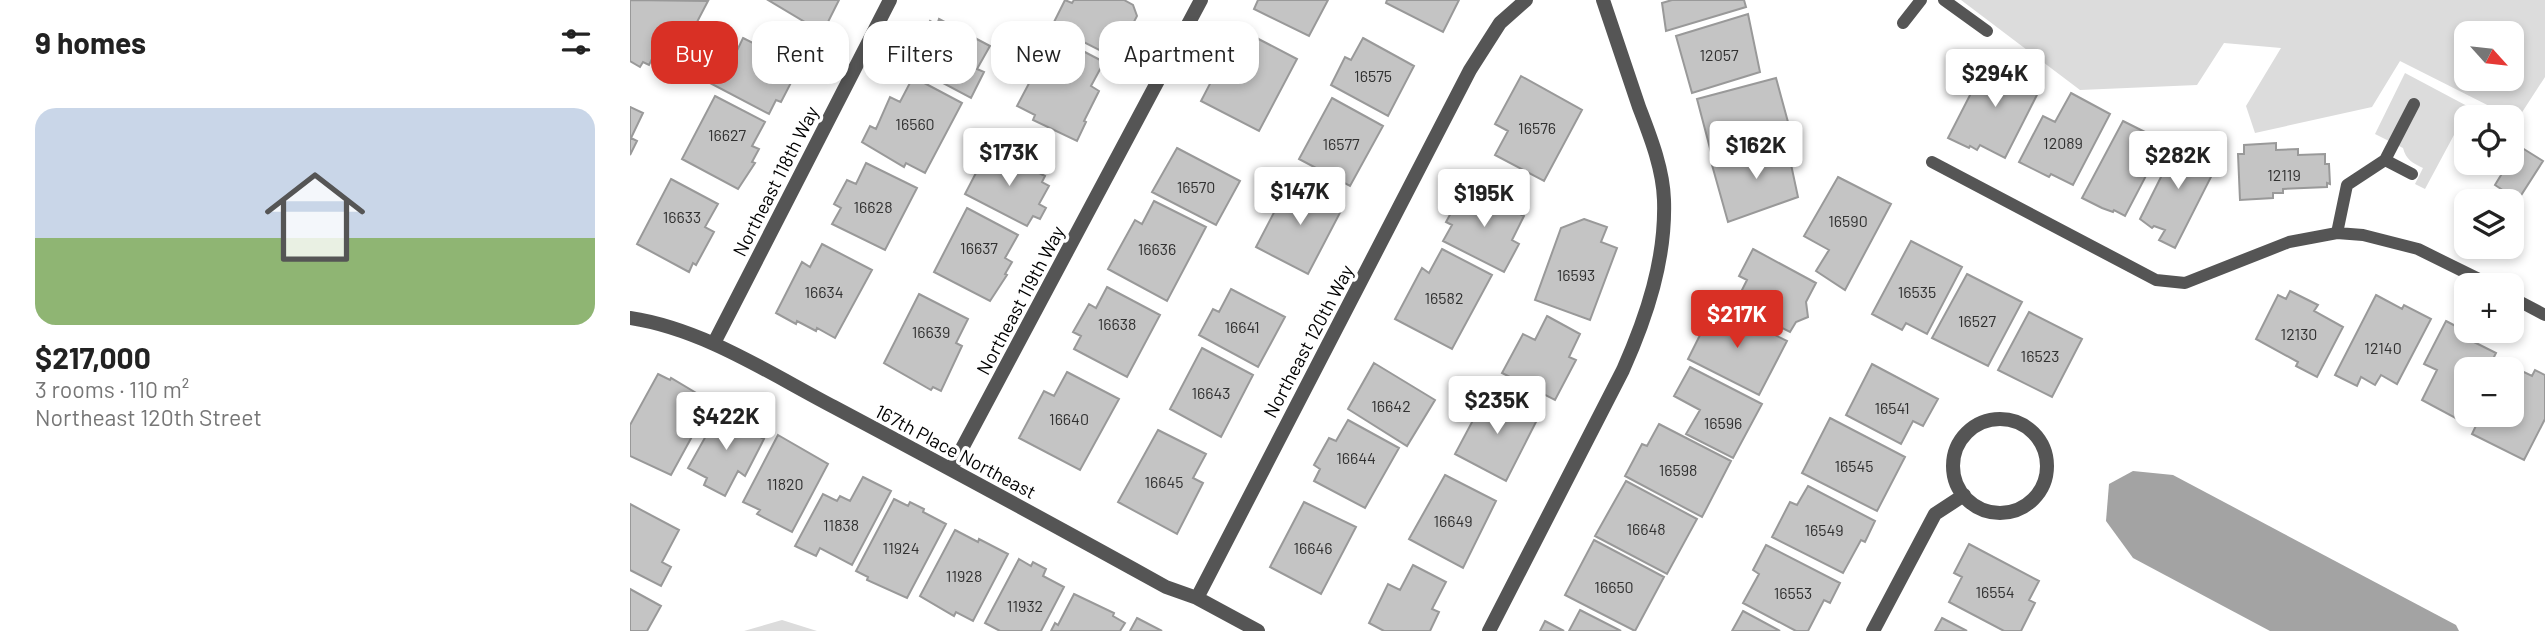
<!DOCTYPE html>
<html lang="en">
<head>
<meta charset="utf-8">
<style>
	:root { --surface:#fff; --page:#f2f2f2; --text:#222; --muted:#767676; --accent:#d93025 }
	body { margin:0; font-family:Barlow,sans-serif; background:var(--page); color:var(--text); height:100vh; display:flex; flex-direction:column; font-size:26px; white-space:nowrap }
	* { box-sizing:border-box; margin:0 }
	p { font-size:23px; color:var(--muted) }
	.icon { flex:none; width:38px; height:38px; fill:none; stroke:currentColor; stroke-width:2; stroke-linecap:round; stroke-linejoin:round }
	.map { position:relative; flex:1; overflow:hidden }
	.drawer { display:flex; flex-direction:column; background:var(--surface); width:630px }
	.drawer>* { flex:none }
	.banner { position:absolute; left:21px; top:21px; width:665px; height:63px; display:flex; gap:14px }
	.needle { width:46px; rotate:117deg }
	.tools { position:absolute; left:1824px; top:21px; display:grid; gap:14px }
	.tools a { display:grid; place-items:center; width:70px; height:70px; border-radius:14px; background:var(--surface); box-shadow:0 4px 10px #0003; font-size:35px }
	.price { position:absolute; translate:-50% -60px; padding:0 16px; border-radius:7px; background:#fff; color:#222; font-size:23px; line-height:46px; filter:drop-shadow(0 2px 4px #0008) }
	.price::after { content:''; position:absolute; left:50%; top:42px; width:21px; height:16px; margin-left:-10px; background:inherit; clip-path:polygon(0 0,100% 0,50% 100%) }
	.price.on { background:var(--accent); color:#fff }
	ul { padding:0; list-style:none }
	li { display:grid; align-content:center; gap:14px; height:371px; padding:0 35px }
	li span { display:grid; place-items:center; height:217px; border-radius:21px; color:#555 }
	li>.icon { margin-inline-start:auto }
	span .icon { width:126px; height:126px; fill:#fffc; stroke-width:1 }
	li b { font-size:30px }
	h2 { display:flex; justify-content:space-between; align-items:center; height:84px; padding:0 35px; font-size:30px }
	.chip { padding:0 24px; border-radius:21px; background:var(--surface); box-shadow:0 4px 10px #0003; font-size:24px; line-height:63px }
	.chip.on { background:var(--accent); color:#fff }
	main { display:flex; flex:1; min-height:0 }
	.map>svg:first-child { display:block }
	.green { fill:#dcdcdc; fill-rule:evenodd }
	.water { fill:#a3a3a3 }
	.building { fill:#c4c4c4; stroke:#999; stroke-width:2 }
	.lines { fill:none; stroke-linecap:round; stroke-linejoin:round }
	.lane { stroke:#555; stroke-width:12 }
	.street { stroke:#555; stroke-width:14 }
	.labels { text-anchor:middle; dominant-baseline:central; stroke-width:7; stroke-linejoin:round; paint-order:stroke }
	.number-label { font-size:16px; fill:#313131 }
	.street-label { font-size:19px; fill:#000; stroke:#fff }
</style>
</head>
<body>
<main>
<section class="drawer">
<h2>9 homes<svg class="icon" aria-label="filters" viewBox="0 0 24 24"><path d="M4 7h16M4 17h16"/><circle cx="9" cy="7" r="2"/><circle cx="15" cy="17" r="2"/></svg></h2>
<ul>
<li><span style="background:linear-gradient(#c9d6e8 60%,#8fb573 0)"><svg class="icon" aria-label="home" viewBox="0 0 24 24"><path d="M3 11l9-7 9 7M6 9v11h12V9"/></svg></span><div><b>$217,000</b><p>3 rooms · 110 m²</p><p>Northeast 120th Street</p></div></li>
</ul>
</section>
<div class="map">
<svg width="1915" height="631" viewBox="0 0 1915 631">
	<rect width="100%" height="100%" fill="#fff"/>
	<path class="green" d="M1331,0H1915V77L1887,120L1770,61L1742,107L1625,133L1616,106L1651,48L1594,43L1567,85L1450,90ZM1836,33H1881V79H1836Z
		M1775,73L1839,107L1795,189L1785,184L1793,168C1783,163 1776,160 1773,148L1745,134Z
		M152,620L187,631H114Z"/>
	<path class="water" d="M1503,471L1543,475L1826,625L1829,631H1640L1503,558L1476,521L1479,484Z"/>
	<path class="building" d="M0,0L78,1L56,43L58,44L48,64L35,57L34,60L24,55L19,65L13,62L10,67L0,61Z
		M138,0H209L195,28L187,24L185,28Z
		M435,0L442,3L444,0H494L503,5L507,16L493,43L488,41L481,56L422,26Z
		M628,0H698L679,36L624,9Z
		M757,0H829L813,32L756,3Z
		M1042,0H1114L1116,7L1036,31L1032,3Z
		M1118,14L1130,72L1062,93L1046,36Z
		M309,19L360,46L347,69L354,72L341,98L281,66L288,53L282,50L290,35L292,36L300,21L307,25Z
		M617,33L667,59L629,131L571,101L597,51L605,55Z
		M424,36L474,62L461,86L469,91L454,121L456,122L447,141L403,120L405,115L387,106Z
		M113,38L161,62L165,75L151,102L146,100L139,114L80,83L93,57L102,61Z
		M733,38L784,66L758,116L701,85L715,57L721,60Z
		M1359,58L1412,85L1375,158L1350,145L1347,150L1340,146L1339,148L1318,138Z
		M891,76L952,110L914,181L865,155L878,131L865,124Z
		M283,77L332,103L295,173L276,163L274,167L232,142L240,126L246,129L260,97L270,102Z
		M1146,78L1161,133L1082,156L1067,99Z
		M1441,93L1480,114L1443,185L1421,174L1419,177L1389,162L1413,116L1425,122Z
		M85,96L135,122L122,146L129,149L122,162L125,163L108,189L52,159Z
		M702,98L753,126L720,186L669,159Z
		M0,107L13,113L1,138L7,141L0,155Z
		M1493,121L1519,134L1515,142L1530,149L1495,216L1484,210L1483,212L1472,208L1452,198Z
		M1545,135L1576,151L1570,163L1584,171L1545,248L1529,240L1535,230L1524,226L1522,228L1510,219L1542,155L1536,152Z
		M1156,141L1168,197L1098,222L1082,165Z
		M1881,141L1913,161L1888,200L1865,185L1871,175L1860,168L1863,163H1881Z
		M1646,143V150L1668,149V155L1695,154V164H1699L1700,184L1697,183V187L1653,189V193H1643V198L1610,200L1608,154H1614V145Z
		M365,148L385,158L384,160L415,176L412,182L419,186L409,204L416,208L410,219L403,216L397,226L335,194L348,169L353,171Z
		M547,148L610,181L586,225L522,192Z
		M236,163L287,188L255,250L202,224L211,208L204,204L217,180L226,184Z
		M1208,177L1261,204L1215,290L1186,271L1199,250L1174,236Z
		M41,179L88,204L75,227L84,232L66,265L63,263L59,272L7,244Z
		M661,180L713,207L678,274L626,247Z
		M835,187L894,216L882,240L889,244L874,272L813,241L822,225L816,222Z
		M524,201L576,227L537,301L478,269L505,220L512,224Z
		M337,208L388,235L375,258L382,262L375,274L377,275L360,301L304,272Z
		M954,219L977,227L971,242L987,248L960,320L905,300L931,228Z
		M1281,241L1332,267L1297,334L1276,323L1272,330L1242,314Z
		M192,244L242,270L205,338L187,328L186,331L167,321L166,324L146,313L172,262L180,267Z
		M812,249L862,275L822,349L765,319L792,268L799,273Z
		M1123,249L1186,283L1176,302L1178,317L1166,322L1160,332L1105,304L1117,280L1109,276Z
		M1337,274L1392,302L1358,366L1302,338Z
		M477,287L530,315L497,377L444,349L451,336L443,332L459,304L466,308Z
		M601,289L655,317L628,367L569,335L583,309L589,312Z
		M1660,291L1688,305L1684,311L1713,327L1687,377L1666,366L1668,362L1626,339L1648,295L1656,299Z
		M289,294L338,319L326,343L332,346L311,391L303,387L301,390L254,363Z
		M1746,295L1772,309L1774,305L1801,319L1767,384L1751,375L1745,385L1731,377L1727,386L1705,375Z
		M1085,305L1157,341L1129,395L1058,359Z
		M1399,312L1452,339L1422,397L1368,370Z
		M917,316L950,334L939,357L946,360L925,400L872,373L893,334L905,340Z
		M1816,321L1837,332L1834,337L1866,353L1858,369H1836V412L1831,421L1792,400L1807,370L1794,364Z
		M572,348L623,375L591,437L540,409Z
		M744,363L805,400L777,446L718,409Z
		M1242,364L1308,399L1293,426L1283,421L1271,444L1216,415Z
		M1877,364L1902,376L1905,370L1915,375V419L1894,460L1842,434L1851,415H1881V369H1875Z
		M1060,367L1132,404L1103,458L1056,434L1070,410L1044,396Z
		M437,372L489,399L450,470L389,438L414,391L424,396Z
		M28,374L40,380L41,378L78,400L62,429L65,431L41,475L0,456V425Z
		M858,392L908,418L876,481L825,454Z
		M91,409L115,419L112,427L134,439L115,476L108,471L95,496L74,485L77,478L58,468Z
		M1200,418L1275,457L1247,511L1172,473Z
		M718,420L769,448L735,508L684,481L690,469L684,465L699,438L706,441Z
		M1029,424L1101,461L1072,517L995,476L1012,444L1017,446Z
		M528,430L576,454L563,478L573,483L547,534L488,502Z
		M148,435L198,464L162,532L127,514L130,510L113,502Z
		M815,475L866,501L833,568L779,539Z
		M233,477L261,491L222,565L190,548L186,556L165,546L193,494L207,501L210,496L220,501Z
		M996,481L1067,519L1037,574L965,536Z
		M1178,486L1245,521L1235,542L1231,540L1213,573L1142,537L1160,502L1167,505Z
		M264,499L278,506L280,502L294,509L293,512L316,524L277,598L237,580L238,577L226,571Z
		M674,502L726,527L691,594L640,567Z
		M0,504L49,530L32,562L41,567L31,586L0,570Z
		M325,530L348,542L349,539L378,554L343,621L326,612L324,616L290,596Z
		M964,540L1034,577L1005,631L935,595Z
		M1339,544L1409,581L1399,600L1405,603L1391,631H1374L1319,602L1332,577L1324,573Z
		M1136,545L1210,583L1200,603L1194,600L1178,631H1166L1113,603L1129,574L1123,570Z
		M389,559L401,566L403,562L416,569L413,576L434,587L411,631H370L355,623Z
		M783,565L816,582L802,609L809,612L800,631H754L739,623L758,584L770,590Z
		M0,589L31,606L17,631H0Z
		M444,594L484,613L483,616L495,623L490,631H421L425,623L428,625Z
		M950,610L991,631H939Z
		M1113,611L1150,631H1102Z
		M507,618L532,631H500Z
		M1312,618L1337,631H1305Z
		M915,621L934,631H910Z"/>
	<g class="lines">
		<path class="lane" d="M1314,0L1357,31
			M1273,23L1291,0
			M1755,160L1782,174
			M1302,162L1526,280L1555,283L1659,242L1707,233L1733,235L1788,249L1861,285
			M1707,233L1717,185L1755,160L1784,104
			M1881,297L1915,315"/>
		<path class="street" d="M0,318C73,329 139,373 204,407C315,466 426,526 536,587L567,598L628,631
			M84,343L260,0
			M1323 466a47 47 0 1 1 94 0a47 47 0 1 1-94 0Z
			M321,469L571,0
			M567,598L840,70L870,23L896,0
			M859,631L993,370C1017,316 1036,259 1034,200C1033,168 1020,136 1009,107C997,71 985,36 973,0
			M1243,631L1305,514L1334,495"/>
	</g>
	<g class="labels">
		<g class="number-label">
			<text x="1089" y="54">12057</text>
			<text x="743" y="75">16575</text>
			<text x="285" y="123">16560</text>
			<text x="907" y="127">16576</text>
			<text x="97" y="134">16627</text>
			<text x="1433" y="142">12089</text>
			<text x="711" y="143">16577</text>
			<text x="1654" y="174">12119</text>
			<text x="566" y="186">16570</text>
			<text x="243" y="206">16628</text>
			<text x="52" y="216">16633</text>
			<text x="1218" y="220">16590</text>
			<text x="349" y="247">16637</text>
			<text x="527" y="248">16636</text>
			<text x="946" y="274">16593</text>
			<text x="194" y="291">16634</text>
			<text x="1287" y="291">16535</text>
			<text x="814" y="297">16582</text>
			<text x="1347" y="320">16527</text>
			<text x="487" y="323">16638</text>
			<text x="612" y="326">16641</text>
			<text x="301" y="331">16639</text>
			<text x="1669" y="333">12130</text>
			<text x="1753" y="347">12140</text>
			<text x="1410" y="355">16523</text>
			<text x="581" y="392">16643</text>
			<text x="761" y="405">16642</text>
			<text x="1262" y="407">16541</text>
			<text x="439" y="418">16640</text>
			<text x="1093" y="422">16596</text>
			<text x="726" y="457">16644</text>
			<text x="1224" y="465">16545</text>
			<text x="1048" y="469">16598</text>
			<text x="534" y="481">16645</text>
			<text x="155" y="483">11820</text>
			<text x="823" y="520">16649</text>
			<text x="211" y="524">11838</text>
			<text x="1016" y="528">16648</text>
			<text x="1194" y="529">16549</text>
			<text x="271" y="547">11924</text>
			<text x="683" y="547">16646</text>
			<text x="334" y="575">11928</text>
			<text x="984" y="586">16650</text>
			<text x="1365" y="591">16554</text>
			<text x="1163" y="592">16553</text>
			<text x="395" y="605">11932</text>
		</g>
		<g class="street-label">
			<text transform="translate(145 181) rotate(-63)">Northeast 118th Way</text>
			<text transform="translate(390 300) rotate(-62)">Northeast 119th Way</text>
			<text transform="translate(678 341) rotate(-62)">Northeast 120th Way</text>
			<text transform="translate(326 451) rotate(28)">167th Place Northeast</text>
		</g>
	</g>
</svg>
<div class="tools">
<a><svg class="needle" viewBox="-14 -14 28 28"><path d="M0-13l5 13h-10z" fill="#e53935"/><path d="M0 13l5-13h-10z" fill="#767676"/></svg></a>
<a><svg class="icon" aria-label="locate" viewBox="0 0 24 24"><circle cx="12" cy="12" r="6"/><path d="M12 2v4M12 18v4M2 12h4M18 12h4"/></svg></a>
<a><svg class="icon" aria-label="layers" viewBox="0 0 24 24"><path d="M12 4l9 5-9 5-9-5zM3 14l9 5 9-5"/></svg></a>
<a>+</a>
<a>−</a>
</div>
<b class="price" style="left:1365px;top:109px">$294K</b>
<b class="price" style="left:1126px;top:181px">$162K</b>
<b class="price" style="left:379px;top:188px">$173K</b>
<b class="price" style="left:1548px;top:191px">$282K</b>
<b class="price" style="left:670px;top:227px">$147K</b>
<b class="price" style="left:854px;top:229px">$195K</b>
<b class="price on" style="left:1107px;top:350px">$217K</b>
<b class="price" style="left:867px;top:436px">$235K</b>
<b class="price" style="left:96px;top:452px">$422K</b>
<div class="banner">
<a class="chip on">Buy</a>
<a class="chip">Rent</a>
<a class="chip">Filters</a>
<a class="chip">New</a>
<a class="chip">Apartment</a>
</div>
</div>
</main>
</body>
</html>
